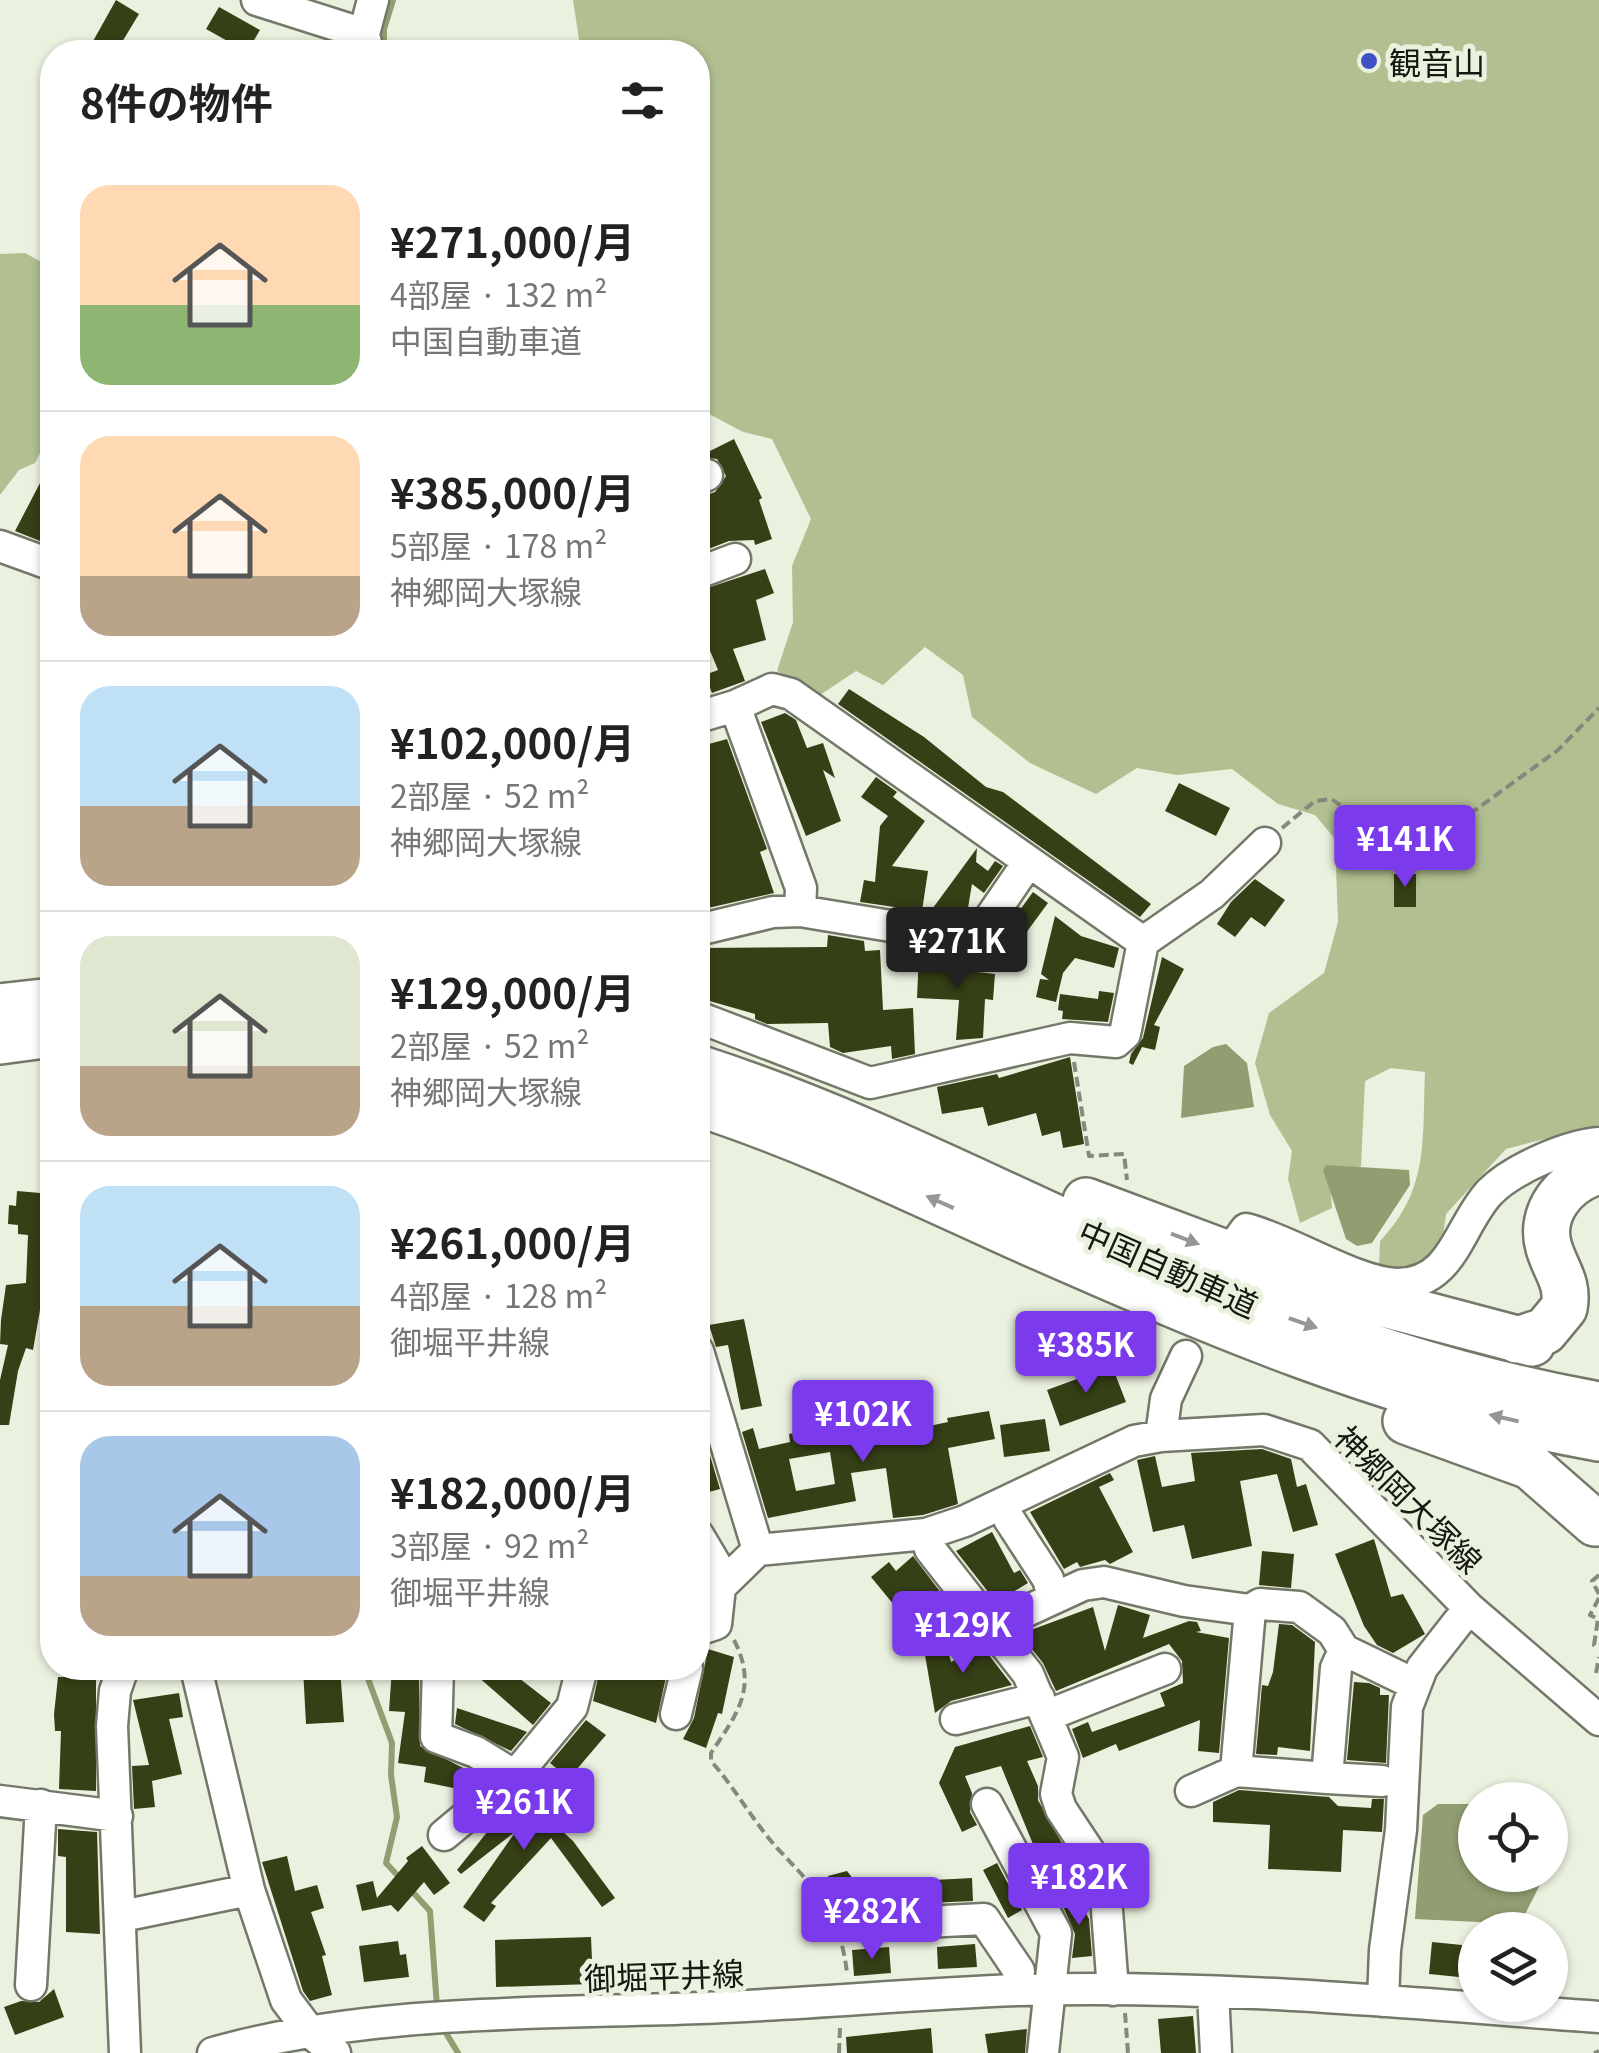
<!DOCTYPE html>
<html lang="ja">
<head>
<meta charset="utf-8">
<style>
	:root { --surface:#fff; --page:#f6f6f6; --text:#222; --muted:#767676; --line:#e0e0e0; --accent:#7c3aed }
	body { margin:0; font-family:Georgia,"Noto Sans JP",serif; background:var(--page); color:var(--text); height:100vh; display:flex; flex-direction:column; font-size:38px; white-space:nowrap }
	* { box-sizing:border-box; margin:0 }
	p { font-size:32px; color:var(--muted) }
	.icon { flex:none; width:55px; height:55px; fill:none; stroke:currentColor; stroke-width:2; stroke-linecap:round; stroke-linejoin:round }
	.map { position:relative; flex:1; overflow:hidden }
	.panel { position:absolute; left:40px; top:40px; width:670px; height:1640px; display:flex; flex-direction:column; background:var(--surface); border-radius:40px; box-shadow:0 2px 8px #0004 }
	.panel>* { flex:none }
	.buttons { position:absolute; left:1458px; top:1782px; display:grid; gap:20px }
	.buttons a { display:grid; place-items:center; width:110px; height:110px; border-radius:50%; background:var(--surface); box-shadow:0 2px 8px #0004; font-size:50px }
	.price { position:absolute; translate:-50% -85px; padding:0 22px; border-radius:10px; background:var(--accent); color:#fff; font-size:32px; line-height:65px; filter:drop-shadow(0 2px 5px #0008) }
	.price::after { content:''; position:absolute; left:50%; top:60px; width:30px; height:22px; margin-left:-15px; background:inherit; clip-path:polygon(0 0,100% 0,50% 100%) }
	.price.selected { background:#222; color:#fff }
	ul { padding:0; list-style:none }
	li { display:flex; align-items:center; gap:30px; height:250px; padding:0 40px }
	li+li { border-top:2px solid var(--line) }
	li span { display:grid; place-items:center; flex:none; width:280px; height:200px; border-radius:30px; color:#555 }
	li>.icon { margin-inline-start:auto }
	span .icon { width:120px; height:120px; fill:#fffc; stroke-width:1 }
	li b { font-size:42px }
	h2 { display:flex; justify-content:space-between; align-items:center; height:120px; padding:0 40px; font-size:42px }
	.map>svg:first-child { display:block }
	.forest { fill:#b2bf91 }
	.water { fill:#919e71 }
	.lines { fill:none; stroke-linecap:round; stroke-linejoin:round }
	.stream { stroke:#919e71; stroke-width:6 }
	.building { fill:#364016; fill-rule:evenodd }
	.minor-casing { stroke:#737868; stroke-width:35 }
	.highway-casing { stroke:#737868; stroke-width:50 }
	.path { stroke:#85897d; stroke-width:4; stroke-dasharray:10 5; stroke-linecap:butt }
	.minor { stroke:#fff; stroke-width:30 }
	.highway { stroke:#fff; stroke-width:45 }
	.oneway { fill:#969794 }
	.poi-dot { fill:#3e52c5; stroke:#ebf1df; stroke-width:4 }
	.labels { text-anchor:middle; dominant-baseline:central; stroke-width:10; stroke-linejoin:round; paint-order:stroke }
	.poi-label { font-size:32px; fill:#161812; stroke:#ebf1df; text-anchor:start }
	.street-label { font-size:32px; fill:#161812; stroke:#ebf1df }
</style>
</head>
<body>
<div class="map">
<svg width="1599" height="2053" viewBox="0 0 1599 2053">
	<rect width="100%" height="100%" fill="#ebf1df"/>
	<path class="forest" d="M573,0H1599V1125L1506,1149L1446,1214L1442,1245L1419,1270H1379L1380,1241C1430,1189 1422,1139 1425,1072L1391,1068L1365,1081L1361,1166L1330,1184L1332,1208L1300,1223L1288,1179L1292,1151L1270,1115L1255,1063L1269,1013L1324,973L1338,922L1335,839L1315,815L1278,804L1232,769L1177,775L1137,768L1096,794L1030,763L972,717L963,675L925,647L883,685L856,671L820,695L777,671L793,622L792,566L811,519L772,439L743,432L698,408V52H581Z
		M25,253L52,268V389L49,392L52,429L35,463L19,470L0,495V254Z"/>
	<path class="water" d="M1226,1044L1247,1063L1254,1107L1181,1118L1184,1066L1213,1047Z
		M1326,1165L1409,1170L1410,1185L1372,1243L1357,1246L1346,1239L1323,1170Z
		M1438,1804H1475V1875H1545L1520,1924L1415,1919L1423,1815Z"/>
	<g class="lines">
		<path class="stream" d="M384,52V29L393,0
			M364,1668L392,1743L391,1775L397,1817L386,1863L400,1878
			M409,1888L430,1911L437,2007
			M443,2028L458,2053"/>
	</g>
	<path class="building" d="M116,0L139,14L116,52H87Z
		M219,7L260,30L247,52L206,29Z
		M734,439L762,498L759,500L772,539L755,545L754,540L729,541L698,553V498L715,492L726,476L717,459L698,457Z
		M40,483L52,489V518L40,541L15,531Z
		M765,569L774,593L756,600L766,640L733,649L745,681L712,693L705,675L718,670L699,624L706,621L698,591Z
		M849,689L924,737L986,787L1003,792L1151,904L1140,917L838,704Z
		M785,713L796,720L807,748L823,743L835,778L823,770L841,821L806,836L761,722Z
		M727,739L767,849L760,852L774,893L708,908L698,870V783L708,780L698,747Z
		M876,777L897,792L893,797L925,821L892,866L928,871L922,911L860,902L864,880L875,882L880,826L888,816L861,797Z
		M1179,783L1230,808L1216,836L1165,811Z
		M977,848L976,862L988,871L995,861L1003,866L984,893L972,884L966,920L930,912Z
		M1394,874H1416V907H1394Z
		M1255,879L1285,900L1265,927L1251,917L1235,937L1217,924L1231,902Z
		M1033,892L1048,903L1012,952L997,941Z
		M1055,916L1081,936L1119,948L1114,968L1075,958L1063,973L1056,1002L1036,997L1040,979L1049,980L1041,974Z
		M828,935L864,941L865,951L880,950L883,1010L913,1008L915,1054L892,1059L891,1046L843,1053L830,1047L828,1023L767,1024L755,1019V1014L706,1000L709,974L700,973V948L827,947Z
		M919,953L944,955L943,968L995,974L993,1000L985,999L983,1038L956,1040L959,1000L917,998Z
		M1162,957L1184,969L1154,1025L1160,1027L1155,1050L1142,1047L1133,1065L1129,1063L1131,1054L1143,1038Z
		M1099,991L1114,993L1108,1022L1062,1019L1063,1011L1058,1010L1060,994L1098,999Z
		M1070,1057L1084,1144L1063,1148L1060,1131L1042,1136L1036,1113L988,1126L983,1107L942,1114L937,1087L997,1074L999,1078Z
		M17,1191L52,1194V1312L40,1310L33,1350L26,1348L18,1371L9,1425H0V1380L8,1345L0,1344L1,1320L6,1285L26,1283L28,1235L18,1234V1225L8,1224L9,1205L16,1206Z
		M744,1319L762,1406L741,1410L728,1345L716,1347L709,1325Z
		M1112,1366L1126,1402L1060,1426L1047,1390Z
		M848,1411L853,1441L921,1432L920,1428L948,1422L947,1418L989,1411L995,1439L948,1448L958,1504L923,1515L893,1518L886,1468L851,1473L856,1501L768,1518L742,1432L753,1428L759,1449L790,1442L789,1434L827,1427L825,1415ZM830,1452L835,1484L796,1491L789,1459Z
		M1045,1419L1050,1451L1004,1457L1000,1425Z
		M708,1449L720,1489L698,1495V1452Z
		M1262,1449L1291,1459L1297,1487L1306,1484L1318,1525L1293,1532L1277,1474L1240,1481L1252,1546L1192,1559L1184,1525L1153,1532L1137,1460L1155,1456L1162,1487L1195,1481L1191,1453Z
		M1110,1473L1114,1480L1099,1487L1133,1552L1110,1564L1105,1560L1080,1567L1077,1562L1064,1569L1030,1512Z
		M992,1532L1014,1573L1020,1570L1028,1583L996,1602L956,1551Z
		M1374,1539L1391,1597L1403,1594L1425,1634L1393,1653L1377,1645L1364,1626L1335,1554Z
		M1262,1551L1294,1554L1291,1588L1259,1585Z
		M913,1556L954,1610L922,1639L871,1577L889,1562L896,1571Z
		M1118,1605L1150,1615L1143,1638L1189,1621L1197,1622L1201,1631L1196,1632L1229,1638L1219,1753L1198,1751L1200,1720L1119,1751L1116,1744L1083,1758L1072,1729L1088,1722L1092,1732L1165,1706L1160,1693L1183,1683L1182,1661L1169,1644L1056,1691L1043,1663L1020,1634L1093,1607L1105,1651Z
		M1279,1624L1292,1625L1315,1642L1310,1751L1278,1747L1277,1755L1256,1754L1262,1685L1268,1686L1273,1672Z
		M982,1646L1012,1685L951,1701L935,1713L925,1655L940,1653L949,1655L951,1662Z
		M708,1649L734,1657L722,1714L718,1713L706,1748L683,1739L694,1718Z
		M303,1668H340L344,1722L306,1724Z
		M392,1668H419L420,1746L483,1778L468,1791L424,1782L426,1767L398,1763L405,1712L389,1711Z
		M468,1668H506L551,1703L533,1725Z
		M600,1668H668L656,1723L593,1701Z
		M58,1677H96V1791L59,1789L61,1731H55L54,1714Z
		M1354,1682L1369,1683L1380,1688V1695H1389L1386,1763L1347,1760Z
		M179,1693L183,1717L169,1719L182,1774L152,1781L155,1807L134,1809L132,1766L149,1765L133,1700Z
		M457,1708L517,1728L527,1732L511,1751L455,1724Z
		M586,1720L606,1735L560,1789L553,1784L561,1772L550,1763Z
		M1030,1726L1043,1757L1027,1761L1038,1786V1800L1070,1858L1044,1871L1001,1766L965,1776L972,1793L970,1812L977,1825L962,1832L939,1783L955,1747Z
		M531,1787L547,1800L539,1810L573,1841L615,1898L602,1907L551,1838L491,1903L496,1906L484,1922L463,1907L516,1831L461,1874L457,1870L507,1807Z
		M1239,1790L1329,1797L1338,1806L1371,1808L1372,1799H1384L1382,1832L1343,1830L1341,1872L1268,1869L1270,1825L1213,1822V1802Z
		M58,1829L97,1832L100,1934L66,1932V1857L58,1856Z
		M422,1846L450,1883L434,1895L424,1882L398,1912L391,1905L362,1911L356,1885L373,1881L377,1898L408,1861L406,1858Z
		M287,1856L295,1891L317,1885L324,1908L311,1912L326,1955L322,1956L332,1995L310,2001L303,1991L262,1862Z
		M997,1863L1022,1910L1008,1918L983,1870Z
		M847,1871L857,1884L972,1878L973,1901L865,1906L840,1922L828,1876Z
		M1077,1896L1089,1919L1092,1956L1072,1958L1075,1934L1062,1904Z
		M591,1937L593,1984L496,1987L495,1940Z
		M398,1941L400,1955L406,1954L409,1977L364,1982L359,1946Z
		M1432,1942L1462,1945L1459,1977L1429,1974Z
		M975,1944L977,1967L938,1969L937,1947Z
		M889,1947L891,1973L854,1976L852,1950Z
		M54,1989L64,2017L15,2035L4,2007L21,2001L39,2002Z
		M1193,2016L1196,2053H1161L1158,2019Z
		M931,2028L933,2053H847L846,2037Z
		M1027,2029L1025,2053H988L985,2034Z"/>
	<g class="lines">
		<defs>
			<path id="minor" d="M257,0L364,34
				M368,52L364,34L373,0
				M698,479L707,475
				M0,546L52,565
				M698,573L735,559
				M735,706L772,689L791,694L1143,942
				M698,717L735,706L801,888L800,911
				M698,930L773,912L800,911L975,940L1027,864
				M698,1017L870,1083L1070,1038L1116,1042L1125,1034L1143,942L1212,894L1265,843
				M1236,1243L1246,1229C1290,1240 1356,1283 1397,1284C1453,1284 1458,1227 1489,1193C1512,1169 1566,1146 1599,1143
				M698,1351L758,1550
				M1161,1436L1166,1399L1186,1356
				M1009,1519L1048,1579L1053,1597
				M926,1534L930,1549L1028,1674L1063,1757L1056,1794L1061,1809L1098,1865L1105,1884L1113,1990
				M698,1535L717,1567L720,1587
				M758,1550L926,1534L965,1521L1134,1441L1161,1436L1264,1430L1310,1445L1469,1608L1599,1720
				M1250,1610L1236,1771L1327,1778L1336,1668L1344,1650
				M698,1630L716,1624L720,1587L758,1550
				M950,1637L1018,1615L1083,1585L1104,1582L1184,1601L1250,1610L1260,1604L1299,1607L1332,1631L1344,1650L1414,1684
				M123,1668L115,1691L112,1726L125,2053
				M196,1668L249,1890L286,2000L310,2032L335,2053
				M438,1668L436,1737L476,1752L515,1776L572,1707L582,1668
				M676,1714L687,1668
				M1046,1716L1165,1669
				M956,1719L1039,1698
				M1327,1778L1382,1781
				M1191,1791L1236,1771
				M0,1801L117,1816
				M987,1804L1056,1933L1043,2053
				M444,1835L515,1776
				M1036,1896L1098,1865
				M122,1916L249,1890
				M866,1925L984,1919L1019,1971L1017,1990
				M31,1985L41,1805
				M1213,1992L1216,2053
				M1383,2001L1385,1950L1401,1830L1407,1707L1422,1668L1469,1608
				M213,2053C370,2009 539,2014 701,2008C807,2004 912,1994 1018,1990C1212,1984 1406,2003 1599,2017"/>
			<path id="highway" d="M0,1007L52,1001
				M0,1041L52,1034
				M698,1068C862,1121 1014,1202 1172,1271C1308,1330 1453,1379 1599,1405
				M698,1103C806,1138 909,1188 1013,1235C1203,1319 1392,1402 1599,1438
				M1086,1201L1305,1283L1532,1343
				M1517,1340L1545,1331L1564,1308C1569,1283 1556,1271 1549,1248C1538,1212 1566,1180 1599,1171
				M1406,1421L1530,1466L1595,1523"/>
		</defs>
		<use href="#minor" class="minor-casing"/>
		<use href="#highway" class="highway-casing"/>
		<path class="path" d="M1282,828L1315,801L1331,799C1361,816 1370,852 1401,864L1558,750L1599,708
			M1074,1062L1089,1156L1124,1154L1127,1180
			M1599,1575L1592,1581L1599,1594
			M1599,1598L1590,1615L1598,1619L1594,1645L1599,1646
			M734,1640C758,1687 738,1713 711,1753V1761C735,1788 753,1821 777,1848C816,1889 840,1913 847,1973
			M1596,1673L1599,1657
			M1125,2013L1128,2053
			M839,2053L840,2027
			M1594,2053L1599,2051"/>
		<use href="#minor" class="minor"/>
		<use href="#highway" class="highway"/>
	</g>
	<defs><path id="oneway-solid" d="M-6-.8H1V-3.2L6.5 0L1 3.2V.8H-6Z" transform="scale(2.5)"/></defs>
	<g class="oneway">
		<use href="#oneway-solid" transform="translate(940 1202) rotate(-156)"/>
		<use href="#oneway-solid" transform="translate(1185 1239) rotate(21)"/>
		<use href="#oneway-solid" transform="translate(1303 1323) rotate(19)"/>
		<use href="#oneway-solid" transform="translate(1504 1418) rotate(-167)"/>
	</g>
	<circle class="poi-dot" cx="1369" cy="61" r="10"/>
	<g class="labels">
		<g class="poi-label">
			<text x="1389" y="61">観音山</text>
		</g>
		<g class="street-label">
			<text transform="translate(1169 1267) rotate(24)">中国自動車道</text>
			<text transform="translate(1410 1498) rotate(45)">神郷岡大塚線</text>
			<text transform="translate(664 1974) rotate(-2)">御堀平井線</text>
		</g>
	</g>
</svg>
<div class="buttons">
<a><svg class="icon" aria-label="locate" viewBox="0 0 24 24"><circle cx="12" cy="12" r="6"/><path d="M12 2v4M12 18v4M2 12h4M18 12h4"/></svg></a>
<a><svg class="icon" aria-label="layers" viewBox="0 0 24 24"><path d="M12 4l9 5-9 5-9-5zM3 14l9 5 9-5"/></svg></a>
</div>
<b class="price" style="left:1405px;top:890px">¥141K</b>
<b class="price selected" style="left:957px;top:992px">¥271K</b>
<b class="price" style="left:1086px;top:1396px">¥385K</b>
<b class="price" style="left:863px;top:1465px">¥102K</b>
<b class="price" style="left:963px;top:1676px">¥129K</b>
<b class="price" style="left:524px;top:1853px">¥261K</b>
<b class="price" style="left:1079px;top:1928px">¥182K</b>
<b class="price" style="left:872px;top:1962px">¥282K</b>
<section class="panel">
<h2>8件の物件<svg class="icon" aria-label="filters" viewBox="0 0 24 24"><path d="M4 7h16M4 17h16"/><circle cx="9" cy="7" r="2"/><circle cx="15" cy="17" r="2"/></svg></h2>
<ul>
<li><span style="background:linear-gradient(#ffd9b3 60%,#8fb573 0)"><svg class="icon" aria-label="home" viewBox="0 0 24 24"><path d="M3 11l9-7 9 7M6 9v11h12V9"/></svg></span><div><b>¥271,000/月</b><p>4部屋 · 132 m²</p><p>中国自動車道</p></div></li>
<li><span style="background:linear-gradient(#ffd9b3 70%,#b9a48a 0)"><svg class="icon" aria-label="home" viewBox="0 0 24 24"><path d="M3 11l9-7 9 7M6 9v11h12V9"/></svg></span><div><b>¥385,000/月</b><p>5部屋 · 178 m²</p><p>神郷岡大塚線</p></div></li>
<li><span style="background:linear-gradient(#bfe0f5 60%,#b9a48a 0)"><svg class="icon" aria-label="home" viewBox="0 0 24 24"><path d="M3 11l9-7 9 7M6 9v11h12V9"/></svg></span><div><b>¥102,000/月</b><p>2部屋 · 52 m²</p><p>神郷岡大塚線</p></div></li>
<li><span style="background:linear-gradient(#dfe7d0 65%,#b9a48a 0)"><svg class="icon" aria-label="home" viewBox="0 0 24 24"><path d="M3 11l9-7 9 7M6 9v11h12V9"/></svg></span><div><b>¥129,000/月</b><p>2部屋 · 52 m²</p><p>神郷岡大塚線</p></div></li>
<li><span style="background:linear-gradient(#bfe0f5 60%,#b9a48a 0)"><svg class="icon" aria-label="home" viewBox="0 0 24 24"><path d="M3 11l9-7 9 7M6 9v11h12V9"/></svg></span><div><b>¥261,000/月</b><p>4部屋 · 128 m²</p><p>御堀平井線</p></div></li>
<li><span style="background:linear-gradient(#a9c7e8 70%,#b9a48a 0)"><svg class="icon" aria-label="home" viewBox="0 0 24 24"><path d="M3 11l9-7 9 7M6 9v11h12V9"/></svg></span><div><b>¥182,000/月</b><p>3部屋 · 92 m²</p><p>御堀平井線</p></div></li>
</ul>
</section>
</div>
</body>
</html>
